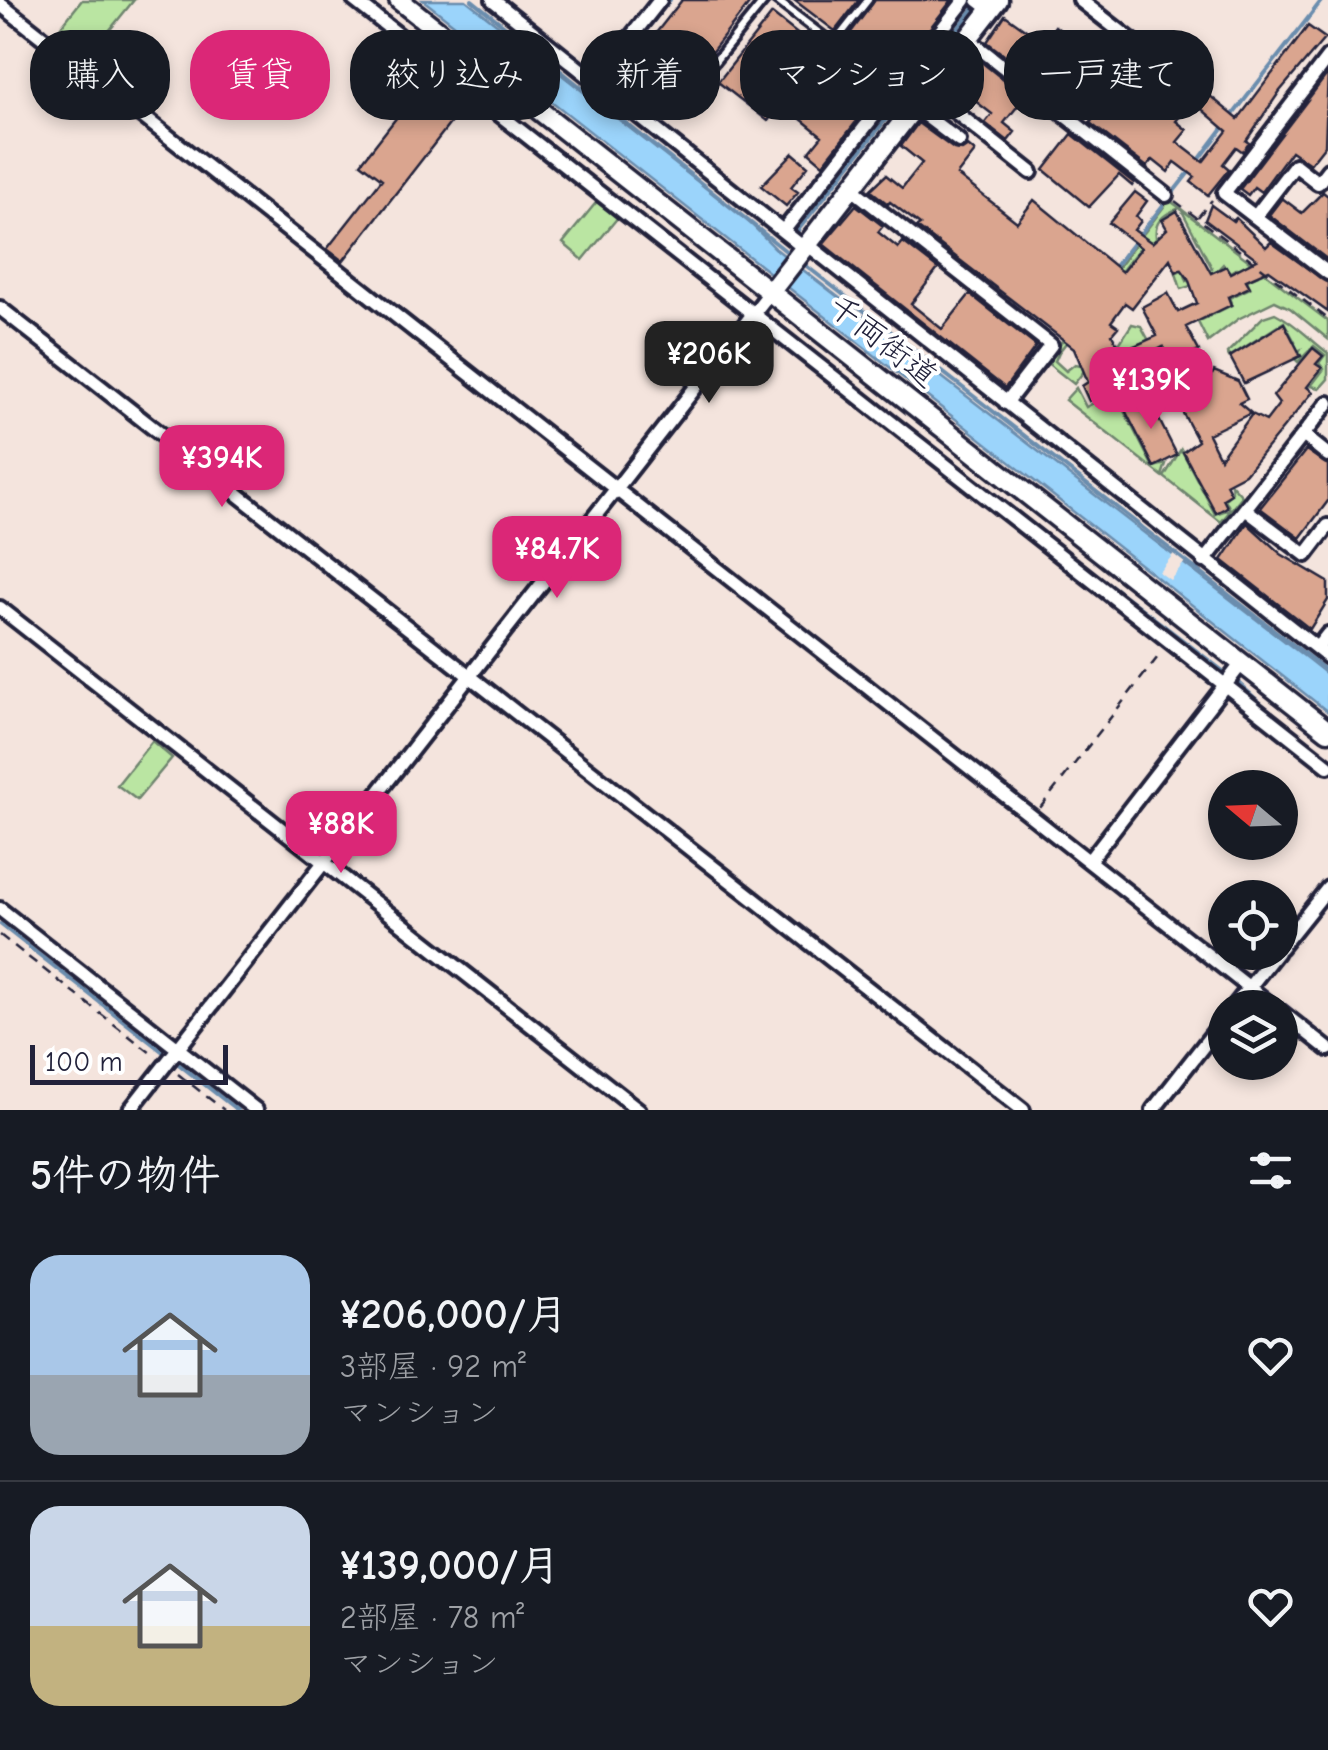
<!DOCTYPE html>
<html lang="ja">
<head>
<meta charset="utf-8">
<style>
	:root { --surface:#171b24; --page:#242831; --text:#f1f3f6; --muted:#9ea1a6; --line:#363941; --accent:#db2777 }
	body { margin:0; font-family:"Comic Neue","Klee One",sans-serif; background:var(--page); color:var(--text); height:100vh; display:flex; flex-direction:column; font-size:38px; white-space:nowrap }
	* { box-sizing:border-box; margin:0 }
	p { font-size:32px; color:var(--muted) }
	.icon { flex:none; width:55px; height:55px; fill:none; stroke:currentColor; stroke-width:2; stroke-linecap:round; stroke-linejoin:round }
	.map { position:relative; height:1110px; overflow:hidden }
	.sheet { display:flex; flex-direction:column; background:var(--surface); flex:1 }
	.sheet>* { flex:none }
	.top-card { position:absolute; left:30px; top:30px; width:1270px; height:90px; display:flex; gap:20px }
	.needle { width:65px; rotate:289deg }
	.buttons { position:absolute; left:1208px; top:770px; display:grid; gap:20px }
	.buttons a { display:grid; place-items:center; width:90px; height:90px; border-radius:50%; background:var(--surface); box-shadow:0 5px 15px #0003; font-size:50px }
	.scale { position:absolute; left:30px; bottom:25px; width:198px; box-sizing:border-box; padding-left:10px; border:5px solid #22223b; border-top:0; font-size:28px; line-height:35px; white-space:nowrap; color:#22223b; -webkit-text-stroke:8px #fff; paint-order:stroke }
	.price { position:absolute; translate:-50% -85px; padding:0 22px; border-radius:20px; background:var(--accent); color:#fff; font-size:32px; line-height:65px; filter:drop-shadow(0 2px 5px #0008) }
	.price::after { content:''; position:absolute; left:50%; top:60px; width:30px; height:22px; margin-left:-15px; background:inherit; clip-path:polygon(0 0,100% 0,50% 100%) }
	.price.on { background:#222; color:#fff }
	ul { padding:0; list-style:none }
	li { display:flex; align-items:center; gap:30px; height:250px; padding:0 30px }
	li+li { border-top:2px solid var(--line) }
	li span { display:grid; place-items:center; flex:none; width:280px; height:200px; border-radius:30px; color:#555 }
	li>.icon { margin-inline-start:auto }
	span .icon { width:120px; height:120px; fill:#fffc; stroke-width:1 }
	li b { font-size:42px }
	h2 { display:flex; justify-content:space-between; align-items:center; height:120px; padding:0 30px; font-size:42px }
	.chip { padding:0 35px; border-radius:40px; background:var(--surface); box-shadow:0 5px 15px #0003; font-size:35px; line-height:90px }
	.chip.on { background:var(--accent); color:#fff }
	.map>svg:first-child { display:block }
	.green { fill:#bae5a2; stroke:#6e846e; stroke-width:2.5 }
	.water { fill:#9bd4fb; stroke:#6b8dae; stroke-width:2.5 }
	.pier { fill:#f4e4dd }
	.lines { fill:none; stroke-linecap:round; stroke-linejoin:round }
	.stream { stroke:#6b8dae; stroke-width:4 }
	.building { fill:#daa58f; stroke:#22223b; stroke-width:2.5; fill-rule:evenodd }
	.lane-casing { stroke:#22223b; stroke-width:14 }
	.street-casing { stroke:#22223b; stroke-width:20 }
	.secondary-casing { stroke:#22223b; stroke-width:25 }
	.path { stroke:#22223b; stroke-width:2.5; stroke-dasharray:10 8; stroke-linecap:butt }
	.lane { stroke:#fff; stroke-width:6 }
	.street { stroke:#fff; stroke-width:12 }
	.secondary { stroke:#fff; stroke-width:18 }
	.labels { text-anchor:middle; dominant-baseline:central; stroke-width:8; stroke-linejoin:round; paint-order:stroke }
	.street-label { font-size:32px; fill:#22223b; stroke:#fff }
</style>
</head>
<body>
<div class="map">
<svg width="1328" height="1110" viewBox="0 0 1328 1110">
	<rect width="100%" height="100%" fill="#f4e4dd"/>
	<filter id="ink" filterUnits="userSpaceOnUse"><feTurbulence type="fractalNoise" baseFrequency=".01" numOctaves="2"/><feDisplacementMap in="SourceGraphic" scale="20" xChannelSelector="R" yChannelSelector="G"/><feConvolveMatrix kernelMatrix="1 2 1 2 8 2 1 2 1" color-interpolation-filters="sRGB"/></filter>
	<g filter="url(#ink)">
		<path class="green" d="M82,0H134L83,63L52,38Z
			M599,199L619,216L583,260L563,243Z
			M1169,200L1180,208C1161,215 1152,223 1157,243L1148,241L1141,246L1059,352L1055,361L1066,371L1075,364L1088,366L1074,384L1046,362Z
			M1181,209L1328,321V339L1290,308L1275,301L1238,319L1208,342L1198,322L1232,305L1229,298L1250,288L1247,280L1256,276L1237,268L1230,272L1223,264L1207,281L1181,289L1176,273L1183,269L1187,281L1212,268Z
			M1275,313C1297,324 1309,339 1328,353V379L1320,388L1311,386L1324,369L1319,363L1325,355L1314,346L1298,362L1295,359L1300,350L1290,355L1286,348L1295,342L1284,322L1229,357L1227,353L1263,317Z
			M1132,324L1141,326L1164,368L1147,383L1133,372L1143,368L1140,360L1149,355L1142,343L1123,350L1119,344Z
			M1133,379L1135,394L1122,407L1153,467L1166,464L1162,476L1065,400L1076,388L1086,407L1125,386L1124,381Z
			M1181,449L1215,514L1230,509L1225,499L1232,492L1231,484L1242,496L1221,522L1164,477Z
			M152,741L172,758L137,800L117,785Z"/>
		<path class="water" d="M423,0H466L747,220L776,249L1309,660L1328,675V712Z"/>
		<path class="pier" d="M1176,551L1328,669V674L1185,562L1170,580L1159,572Z"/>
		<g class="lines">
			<path class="stream" d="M364,0L575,165
				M472,0L792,256
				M0,13L979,783
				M608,79L670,0
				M1232,116L1322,0
				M1199,160L1226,124
				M795,234L978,3
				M800,261L1328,672
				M1112,270L1190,171
				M919,437L938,452
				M1001,501L1236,681L1285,725
				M731,889L1012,1110
				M0,924L237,1110"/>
		</g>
		<path class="building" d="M682,0H752L700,67L696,64L687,76L674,65L683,54L656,33Z
			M794,0H859L835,31Z
			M875,0H952L823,164L809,152L822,136L790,110L829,60L861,84L877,64L846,39Z
			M772,14L819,51L768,121L718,82Z
			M1005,15L1043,42L1055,26L1079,45L1084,38L1115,63L1120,64L1125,58L1141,67L1189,105L1176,121L1187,130L1177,142L1203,162L1227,131L1197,105L1199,103L1209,95L1238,119L1308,26L1325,38L1280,91L1246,141L1249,143L1243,152L1236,147L1223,164L1229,169L1208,195L1191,182L1195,177L1178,164L1175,162L1168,172L1153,160L1147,167L1090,123L1101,109L1062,78L1051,92L1038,81L1048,68L1020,46L1008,58L987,42Z
			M974,56L1025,97L1004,123L1015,132L1008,141L985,123L992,114L970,97L962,105L944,90Z
			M1328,73L1325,145L1310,164L1291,151L1261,192L1254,187L1248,195L1240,189Z
			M429,76L466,103L343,261L327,249L382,179L361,163Z
			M918,123L954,149L962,150L968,146L975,152L957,175L1017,222L1034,200L1122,272L1141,248L1109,223L1135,192L1147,201L1136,216L1141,221L1134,230L1152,243L1167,229L1162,220L1177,211L1211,273L1226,266L1230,273L1257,259L1205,220L1211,205L1233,221L1236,218L1266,247L1271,242L1328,283V312L1269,270L1246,280L1250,287L1228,297L1231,305L1186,327L1199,351L1176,361L1171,351L1166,354L1163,347L1138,360L1141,366L1119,377L1123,384L1089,401L1082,386L1088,382L1074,348L917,227L920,225L890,202L888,204L870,190L886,175L902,188L922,163L901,146ZM1170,259L1176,272L1181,269L1188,278L1197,303L1178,312L1168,293L1142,307L1157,336L1121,352L1112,334L1118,327L1111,322L1125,303L1132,308Z
			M1072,134L1134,183L1132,186L1119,175L1089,207L1044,170Z
			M793,153L808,166L791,187L798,192L786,206L761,186Z
			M1323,192L1328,196V260L1269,215L1282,198L1302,213Z
			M856,205L883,226L878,232L898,248L903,242L938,269L911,304L942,329L970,294L1036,346L1005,388L823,244Z
			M1284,323L1301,356L1244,383L1230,357Z
			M1313,348L1323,356L1316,364L1322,368L1307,387L1313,392L1245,474L1226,484L1231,494L1223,499L1227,507L1216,513L1183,452L1198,441L1180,408L1175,410L1166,391L1200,375L1206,387L1214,371L1238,381L1247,399L1239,403L1251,413L1208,434L1220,458L1252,414L1266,421L1279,404L1273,396Z
			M1148,398L1177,455L1154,467L1124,408Z
			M1306,450L1328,465V501L1300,538L1260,508Z
			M1247,523L1281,554L1328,582V600L1310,629L1222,560Z"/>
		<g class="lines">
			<defs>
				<path id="lane" d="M776,0L861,65
					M713,64L765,0
					M782,109L868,0"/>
				<path id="street" d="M354,0L1328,766
					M493,0L804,248
					M978,0L991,10
					M1080,0L1199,93
					M0,4L1275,1008
					M968,39L1166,195
					M1328,57L1224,193L1328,273
					M596,81L660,0
					M928,90L1031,172
					M914,107L959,141
					M851,188L1051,345L1006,403
					M1255,217L1295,165L1318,183L1328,170
					M784,230L965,0
					M807,244L1328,657
					M0,308L1023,1110
					M1303,435L1328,455
					M1245,509L1306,555L1328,526
					M1204,561L1328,403
					M0,608L639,1110
					M1317,648L1328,634
					M1089,861L1242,663
					M0,909L256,1110
					M1280,948L1328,888
					M1233,1008L1277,952
					M1280,1011L1328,1049
					M130,1110L771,291
					M1153,1110L1225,1018"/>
				<path id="secondary" d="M399,0L1328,731
					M771,291L998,0"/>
			</defs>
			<use href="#lane" class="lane-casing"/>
			<use href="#street" class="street-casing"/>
			<use href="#secondary" class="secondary-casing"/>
			<path class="path" d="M1175,201L1328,319
				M1198,217L1212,200
				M1040,808L1161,653
				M0,935L156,1057
				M178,1074L224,1110"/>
			<use href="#lane" class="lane"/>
			<use href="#street" class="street"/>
			<use href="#secondary" class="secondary"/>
		</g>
	</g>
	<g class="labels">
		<g class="street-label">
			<text transform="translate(883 341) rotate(38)">千両街道</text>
		</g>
	</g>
</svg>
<div class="buttons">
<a><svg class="needle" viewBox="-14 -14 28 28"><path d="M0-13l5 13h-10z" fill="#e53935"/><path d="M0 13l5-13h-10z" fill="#9ea1a6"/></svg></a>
<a><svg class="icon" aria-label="locate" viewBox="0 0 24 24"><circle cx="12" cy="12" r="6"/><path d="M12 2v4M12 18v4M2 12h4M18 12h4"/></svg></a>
<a><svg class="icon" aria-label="layers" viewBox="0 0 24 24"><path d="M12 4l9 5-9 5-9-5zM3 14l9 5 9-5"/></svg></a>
</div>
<div class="scale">100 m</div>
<b class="price on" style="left:709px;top:406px">¥206K</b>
<b class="price" style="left:1151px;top:432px">¥139K</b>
<b class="price" style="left:222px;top:510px">¥394K</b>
<b class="price" style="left:557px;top:601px">¥84.7K</b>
<b class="price" style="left:341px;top:876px">¥88K</b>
<div class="top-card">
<a class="chip">購入</a>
<a class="chip on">賃貸</a>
<a class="chip">絞り込み</a>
<a class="chip">新着</a>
<a class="chip">マンション</a>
<a class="chip">一戸建て</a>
</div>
</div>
<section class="sheet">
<h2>5件の物件<svg class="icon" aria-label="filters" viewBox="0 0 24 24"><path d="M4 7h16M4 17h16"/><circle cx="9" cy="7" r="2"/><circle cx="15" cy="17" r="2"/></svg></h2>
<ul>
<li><span style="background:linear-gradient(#a9c7e8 60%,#9aa5b1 0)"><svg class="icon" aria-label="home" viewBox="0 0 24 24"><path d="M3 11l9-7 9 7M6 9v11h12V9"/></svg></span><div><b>¥206,000/月</b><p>3部屋 · 92 m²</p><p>マンション</p></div><svg class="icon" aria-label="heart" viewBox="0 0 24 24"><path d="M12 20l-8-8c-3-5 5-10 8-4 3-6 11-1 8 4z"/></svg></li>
<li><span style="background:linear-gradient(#c9d6e8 60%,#c2b280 0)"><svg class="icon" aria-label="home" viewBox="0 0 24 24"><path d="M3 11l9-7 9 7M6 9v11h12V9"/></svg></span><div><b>¥139,000/月</b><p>2部屋 · 78 m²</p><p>マンション</p></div><svg class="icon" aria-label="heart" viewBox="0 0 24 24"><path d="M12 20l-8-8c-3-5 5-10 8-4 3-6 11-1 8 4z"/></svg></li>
</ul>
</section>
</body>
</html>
